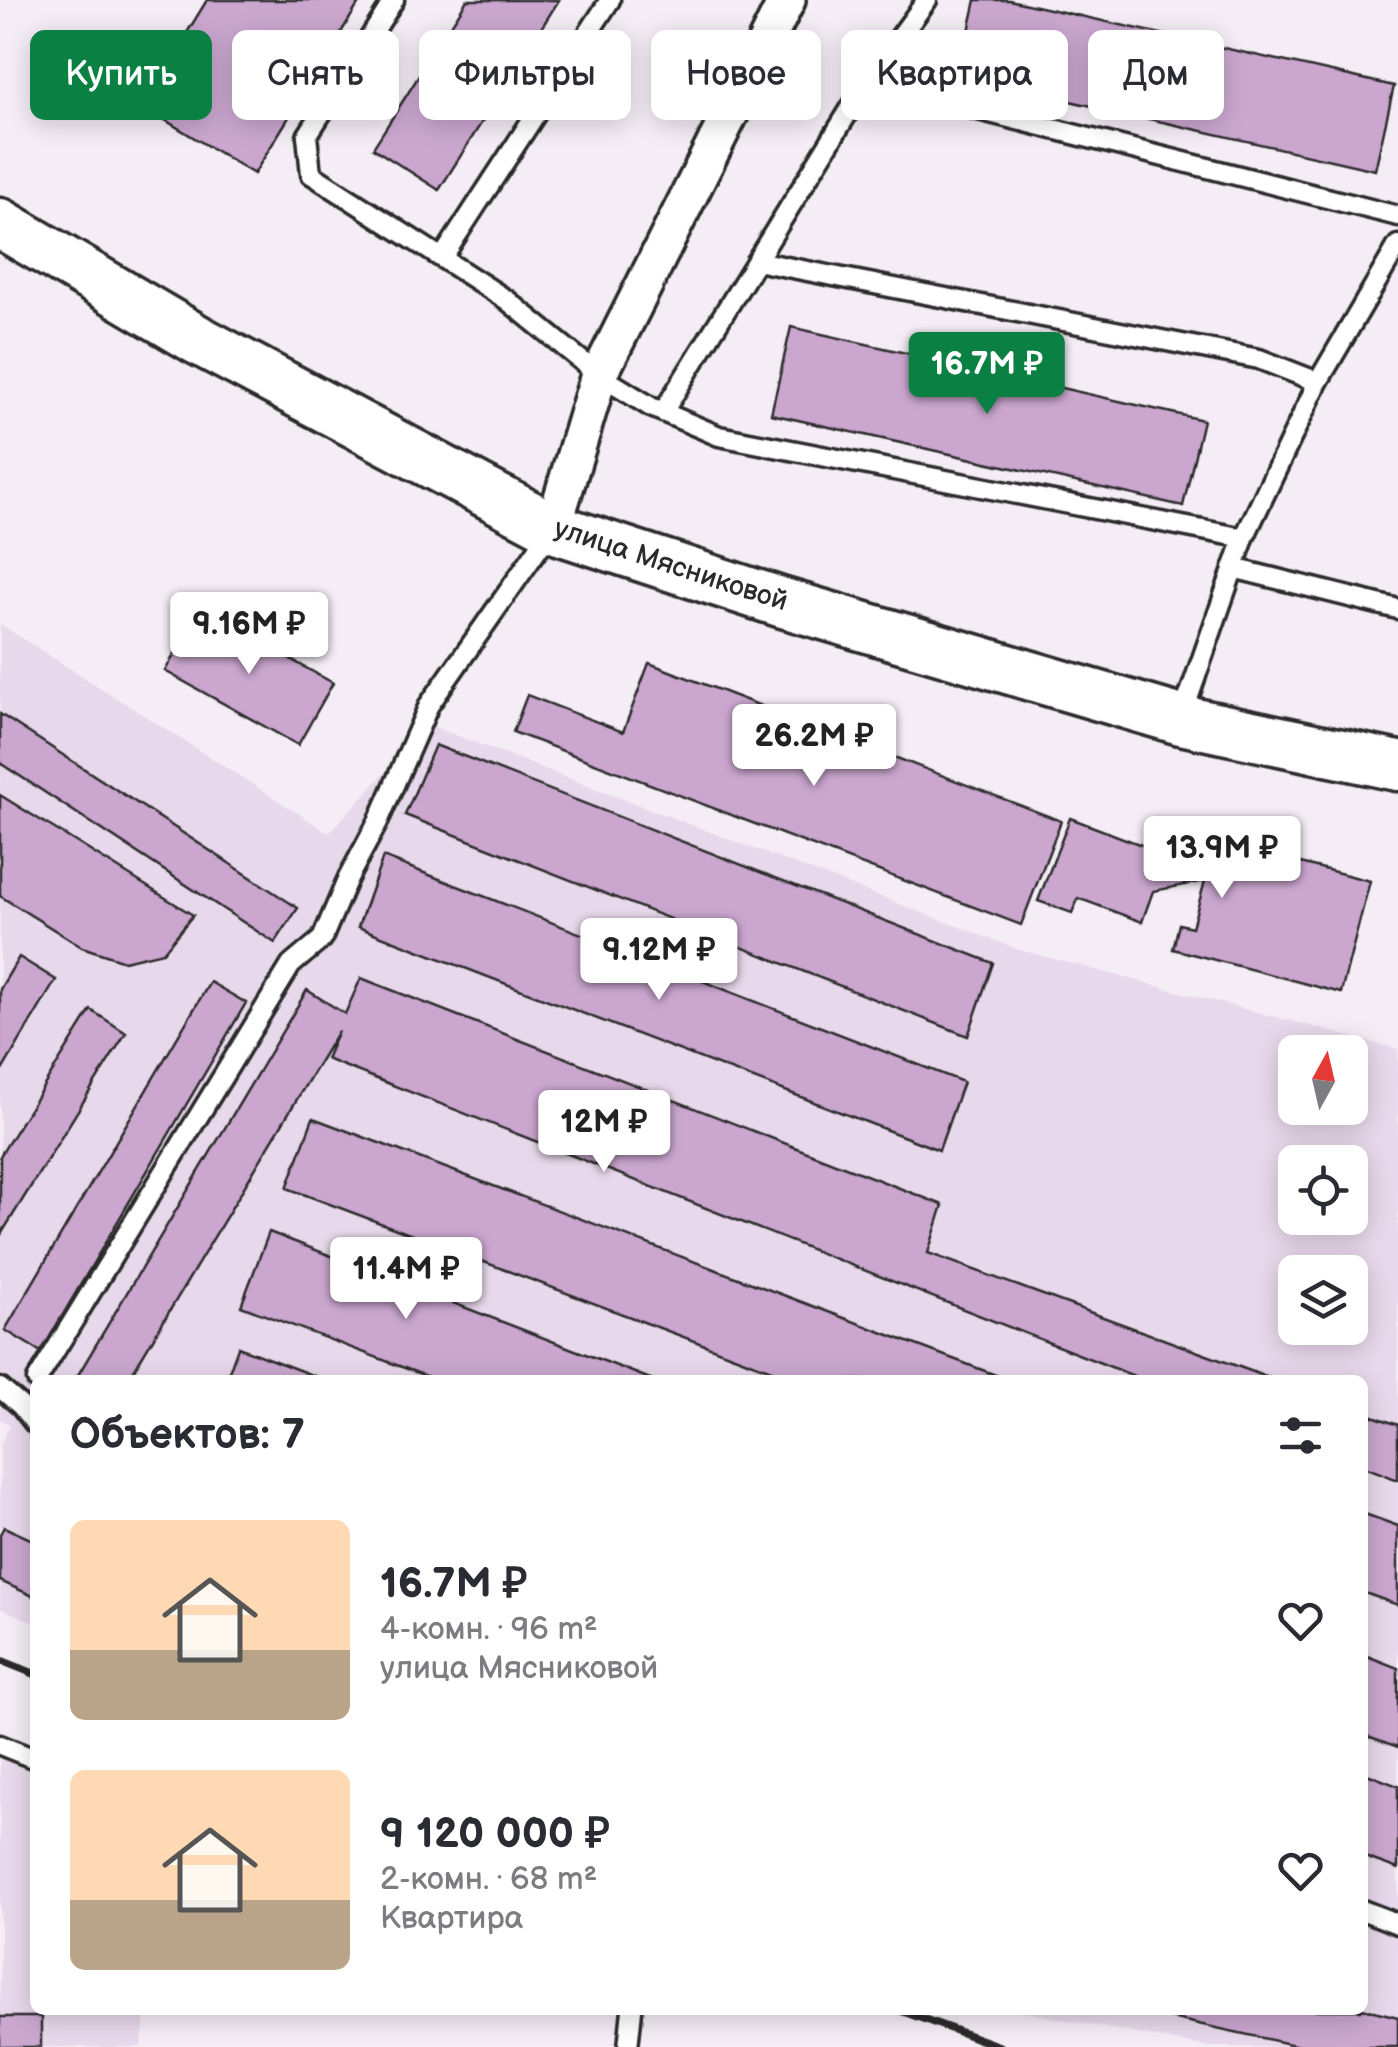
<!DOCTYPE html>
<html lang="ru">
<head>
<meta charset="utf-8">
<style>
	:root { --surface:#fff; --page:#f7f7f7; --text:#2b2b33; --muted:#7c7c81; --accent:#0b8043 }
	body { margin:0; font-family:"Balsamiq Sans",sans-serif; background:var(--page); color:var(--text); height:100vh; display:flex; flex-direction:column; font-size:38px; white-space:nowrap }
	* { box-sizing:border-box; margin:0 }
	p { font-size:32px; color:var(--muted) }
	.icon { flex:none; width:55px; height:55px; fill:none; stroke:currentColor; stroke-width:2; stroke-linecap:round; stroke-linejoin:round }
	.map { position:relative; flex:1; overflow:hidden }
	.drawer { position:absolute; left:30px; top:1375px; width:1338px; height:640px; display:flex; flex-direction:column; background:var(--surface); border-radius:15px; box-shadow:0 5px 25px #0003 }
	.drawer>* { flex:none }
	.hud { position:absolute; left:30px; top:30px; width:1340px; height:90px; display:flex; gap:20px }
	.needle { width:65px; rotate:8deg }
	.controls { position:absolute; left:1278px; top:1035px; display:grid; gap:20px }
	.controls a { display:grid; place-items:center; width:90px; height:90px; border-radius:15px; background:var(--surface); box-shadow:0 5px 25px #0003; font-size:50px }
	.price { position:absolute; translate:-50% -85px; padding:0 22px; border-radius:10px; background:#fff; color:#222; font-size:32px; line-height:65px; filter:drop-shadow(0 2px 5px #0008) }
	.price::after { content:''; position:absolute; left:50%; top:60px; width:30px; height:22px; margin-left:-15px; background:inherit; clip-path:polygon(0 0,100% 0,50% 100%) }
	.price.on { background:var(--accent); color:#fff }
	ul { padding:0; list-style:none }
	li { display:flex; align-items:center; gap:30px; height:250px; padding:0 40px }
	li span { display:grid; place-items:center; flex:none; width:280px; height:200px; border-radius:15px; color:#555 }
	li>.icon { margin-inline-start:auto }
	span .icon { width:120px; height:120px; fill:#fffc; stroke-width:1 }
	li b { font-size:42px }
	h2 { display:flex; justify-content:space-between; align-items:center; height:120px; padding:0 40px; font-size:42px }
	.pill { padding:0 35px; border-radius:15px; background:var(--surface); box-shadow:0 5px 25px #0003; font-size:35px; line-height:90px }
	.pill.on { background:var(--accent); color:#fff }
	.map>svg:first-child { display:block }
	.built { fill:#e8d8eb; fill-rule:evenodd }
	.building { fill:#cba7d0; stroke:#2b2b2b; stroke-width:2.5 }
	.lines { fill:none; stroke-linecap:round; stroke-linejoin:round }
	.lane-casing { stroke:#2b2b2b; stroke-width:25 }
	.street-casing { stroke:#2b2b2b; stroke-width:42 }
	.secondary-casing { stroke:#2b2b2b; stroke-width:55 }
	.lane { stroke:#fff; stroke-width:18 }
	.street { stroke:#fff; stroke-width:35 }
	.secondary { stroke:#fff; stroke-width:48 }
	.rail { stroke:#2b2b2b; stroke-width:8 }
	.labels { text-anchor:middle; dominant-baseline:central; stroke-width:9; stroke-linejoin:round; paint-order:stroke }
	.street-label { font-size:28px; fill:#2b2b2b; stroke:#fff }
</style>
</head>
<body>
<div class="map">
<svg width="1398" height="2047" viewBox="0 0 1398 2047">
	<rect width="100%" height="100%" fill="#f5edf6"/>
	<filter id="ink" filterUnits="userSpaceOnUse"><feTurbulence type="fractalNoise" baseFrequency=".01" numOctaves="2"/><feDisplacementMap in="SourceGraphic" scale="20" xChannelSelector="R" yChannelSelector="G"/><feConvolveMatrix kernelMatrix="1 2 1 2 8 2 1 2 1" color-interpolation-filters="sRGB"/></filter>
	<g filter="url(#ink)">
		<path class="built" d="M0,624L329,833L429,725L1020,950L1398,1049V2047H1207L1013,2010H1362V1380H35V1623L0,1608V1445L10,1425L0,1419ZM1295,1052H1350V1108H1295ZM1295,1162H1350V1218H1295ZM1295,1272H1350V1328H1295Z
			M0,1743L35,1756V2010H147L141,2047H0Z"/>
		<path class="building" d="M207,0H361L254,174L142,106Z
			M467,0H559L439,190L373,148Z
			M976,0H1009L1394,86L1375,170L959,76Z
			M791,327L1203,420L1183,506L771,414Z
			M200,609L333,683L298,745L165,671Z
			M649,663L1061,821L1021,925L513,732L527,695L623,732Z
			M0,714L298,908L275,943L0,763Z
			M435,745L993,963L968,1036L405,815Z
			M0,795L193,915L163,952L124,961L82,947L0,896Z
			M1070,818L1160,852L1216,841L1370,881L1341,993L1173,949L1179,924L1192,927L1205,881L1153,891L1142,922L1078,898L1072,913L1038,901Z
			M383,857L963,1082L939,1150L358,927Z
			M19,957L56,980L0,1074V989Z
			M361,978L943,1205L928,1253L1275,1380H1144L326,1059L338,1031L128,1380H75L307,990L345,1014Z
			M210,982L246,1003L41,1352L5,1330Z
			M91,1010L126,1033L0,1236V1156Z
			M313,1118L1009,1380H798L287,1188Z
			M269,1232L653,1380H436L241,1306Z
			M238,1347L325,1380H226Z
			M1362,1412L1398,1425V1480L1362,1466Z
			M1362,1513L1398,1526V1605L1362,1592Z
			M4,1527L35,1541V1597L0,1581V1534Z
			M1362,1654L1398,1668V1747L1362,1734Z
			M1362,1772L1398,1786V1869L1362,1856Z
			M1362,2008L1398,2017V2047H1304L1134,2010H1362Z
			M0,2017H41V2047H0Z"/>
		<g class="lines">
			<defs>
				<path id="lane" d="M394,0L307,136L311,174L507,300L599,375L651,407L719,436L1244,538L1318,382L1398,245
					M867,82L1398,216
					M442,258L610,0
					M756,261L1259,359L1318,382
					M663,412L867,82L927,0
					M1233,568L1398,609
					M1181,719L1244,538
					M37,1380L291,965L322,939L348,878L378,822L429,705L552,529
					M0,1388L21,1406L35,1424
					M0,1745L35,1759
					M1362,1910L1398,1924
					M628,2047L632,2010"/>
				<path id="street" d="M553,528L599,375L787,0"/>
				<path id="secondary" d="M0,223L198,340L553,528L780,602L1181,720L1398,766"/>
			</defs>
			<use href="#lane" class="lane-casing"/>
			<use href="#street" class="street-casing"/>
			<use href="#secondary" class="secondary-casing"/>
			<use href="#lane" class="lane"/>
			<use href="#street" class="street"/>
			<use href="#secondary" class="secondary"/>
			<path class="rail" d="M0,1660L35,1674
				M899,2010L1001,2047"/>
		</g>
	</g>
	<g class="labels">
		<g class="street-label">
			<text transform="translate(671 565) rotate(18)">улица Мясниковой</text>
		</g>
	</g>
</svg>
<div class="controls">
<a><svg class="needle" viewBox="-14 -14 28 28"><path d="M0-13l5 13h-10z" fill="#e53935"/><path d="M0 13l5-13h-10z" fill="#7c7c81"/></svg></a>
<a><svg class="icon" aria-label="locate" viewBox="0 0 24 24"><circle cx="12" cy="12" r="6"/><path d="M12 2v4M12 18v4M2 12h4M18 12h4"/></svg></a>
<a><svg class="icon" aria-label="layers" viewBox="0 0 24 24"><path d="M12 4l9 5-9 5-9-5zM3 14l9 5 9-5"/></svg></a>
</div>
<b class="price on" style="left:987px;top:417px">16.7M ₽</b>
<b class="price" style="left:249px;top:677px">9.16M ₽</b>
<b class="price" style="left:814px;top:789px">26.2M ₽</b>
<b class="price" style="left:1222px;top:901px">13.9M ₽</b>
<b class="price" style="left:659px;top:1003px">9.12M ₽</b>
<b class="price" style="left:604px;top:1175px">12M ₽</b>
<b class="price" style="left:406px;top:1322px">11.4M ₽</b>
<div class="hud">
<a class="pill on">Купить</a>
<a class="pill">Снять</a>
<a class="pill">Фильтры</a>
<a class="pill">Новое</a>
<a class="pill">Квартира</a>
<a class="pill">Дом</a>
</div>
<section class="drawer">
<h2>Объектов: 7<svg class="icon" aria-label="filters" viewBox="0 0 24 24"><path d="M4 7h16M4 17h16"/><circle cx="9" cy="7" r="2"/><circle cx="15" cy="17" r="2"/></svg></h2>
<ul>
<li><span style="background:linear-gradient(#ffd9b3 65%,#b9a48a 0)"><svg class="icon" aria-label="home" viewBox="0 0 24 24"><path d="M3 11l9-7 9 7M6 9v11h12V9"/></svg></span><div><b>16.7M ₽</b><p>4-комн. · 96 m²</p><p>улица Мясниковой</p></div><svg class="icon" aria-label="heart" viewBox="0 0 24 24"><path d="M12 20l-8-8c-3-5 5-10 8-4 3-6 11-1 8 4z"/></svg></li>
<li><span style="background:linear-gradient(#ffd9b3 65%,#b9a48a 0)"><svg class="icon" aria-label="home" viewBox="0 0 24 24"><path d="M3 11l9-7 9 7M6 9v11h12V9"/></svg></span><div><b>9 120 000 ₽</b><p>2-комн. · 68 m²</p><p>Квартира</p></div><svg class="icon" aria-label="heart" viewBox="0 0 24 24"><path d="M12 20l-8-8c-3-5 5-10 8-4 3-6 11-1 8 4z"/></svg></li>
</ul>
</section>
</div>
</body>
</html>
